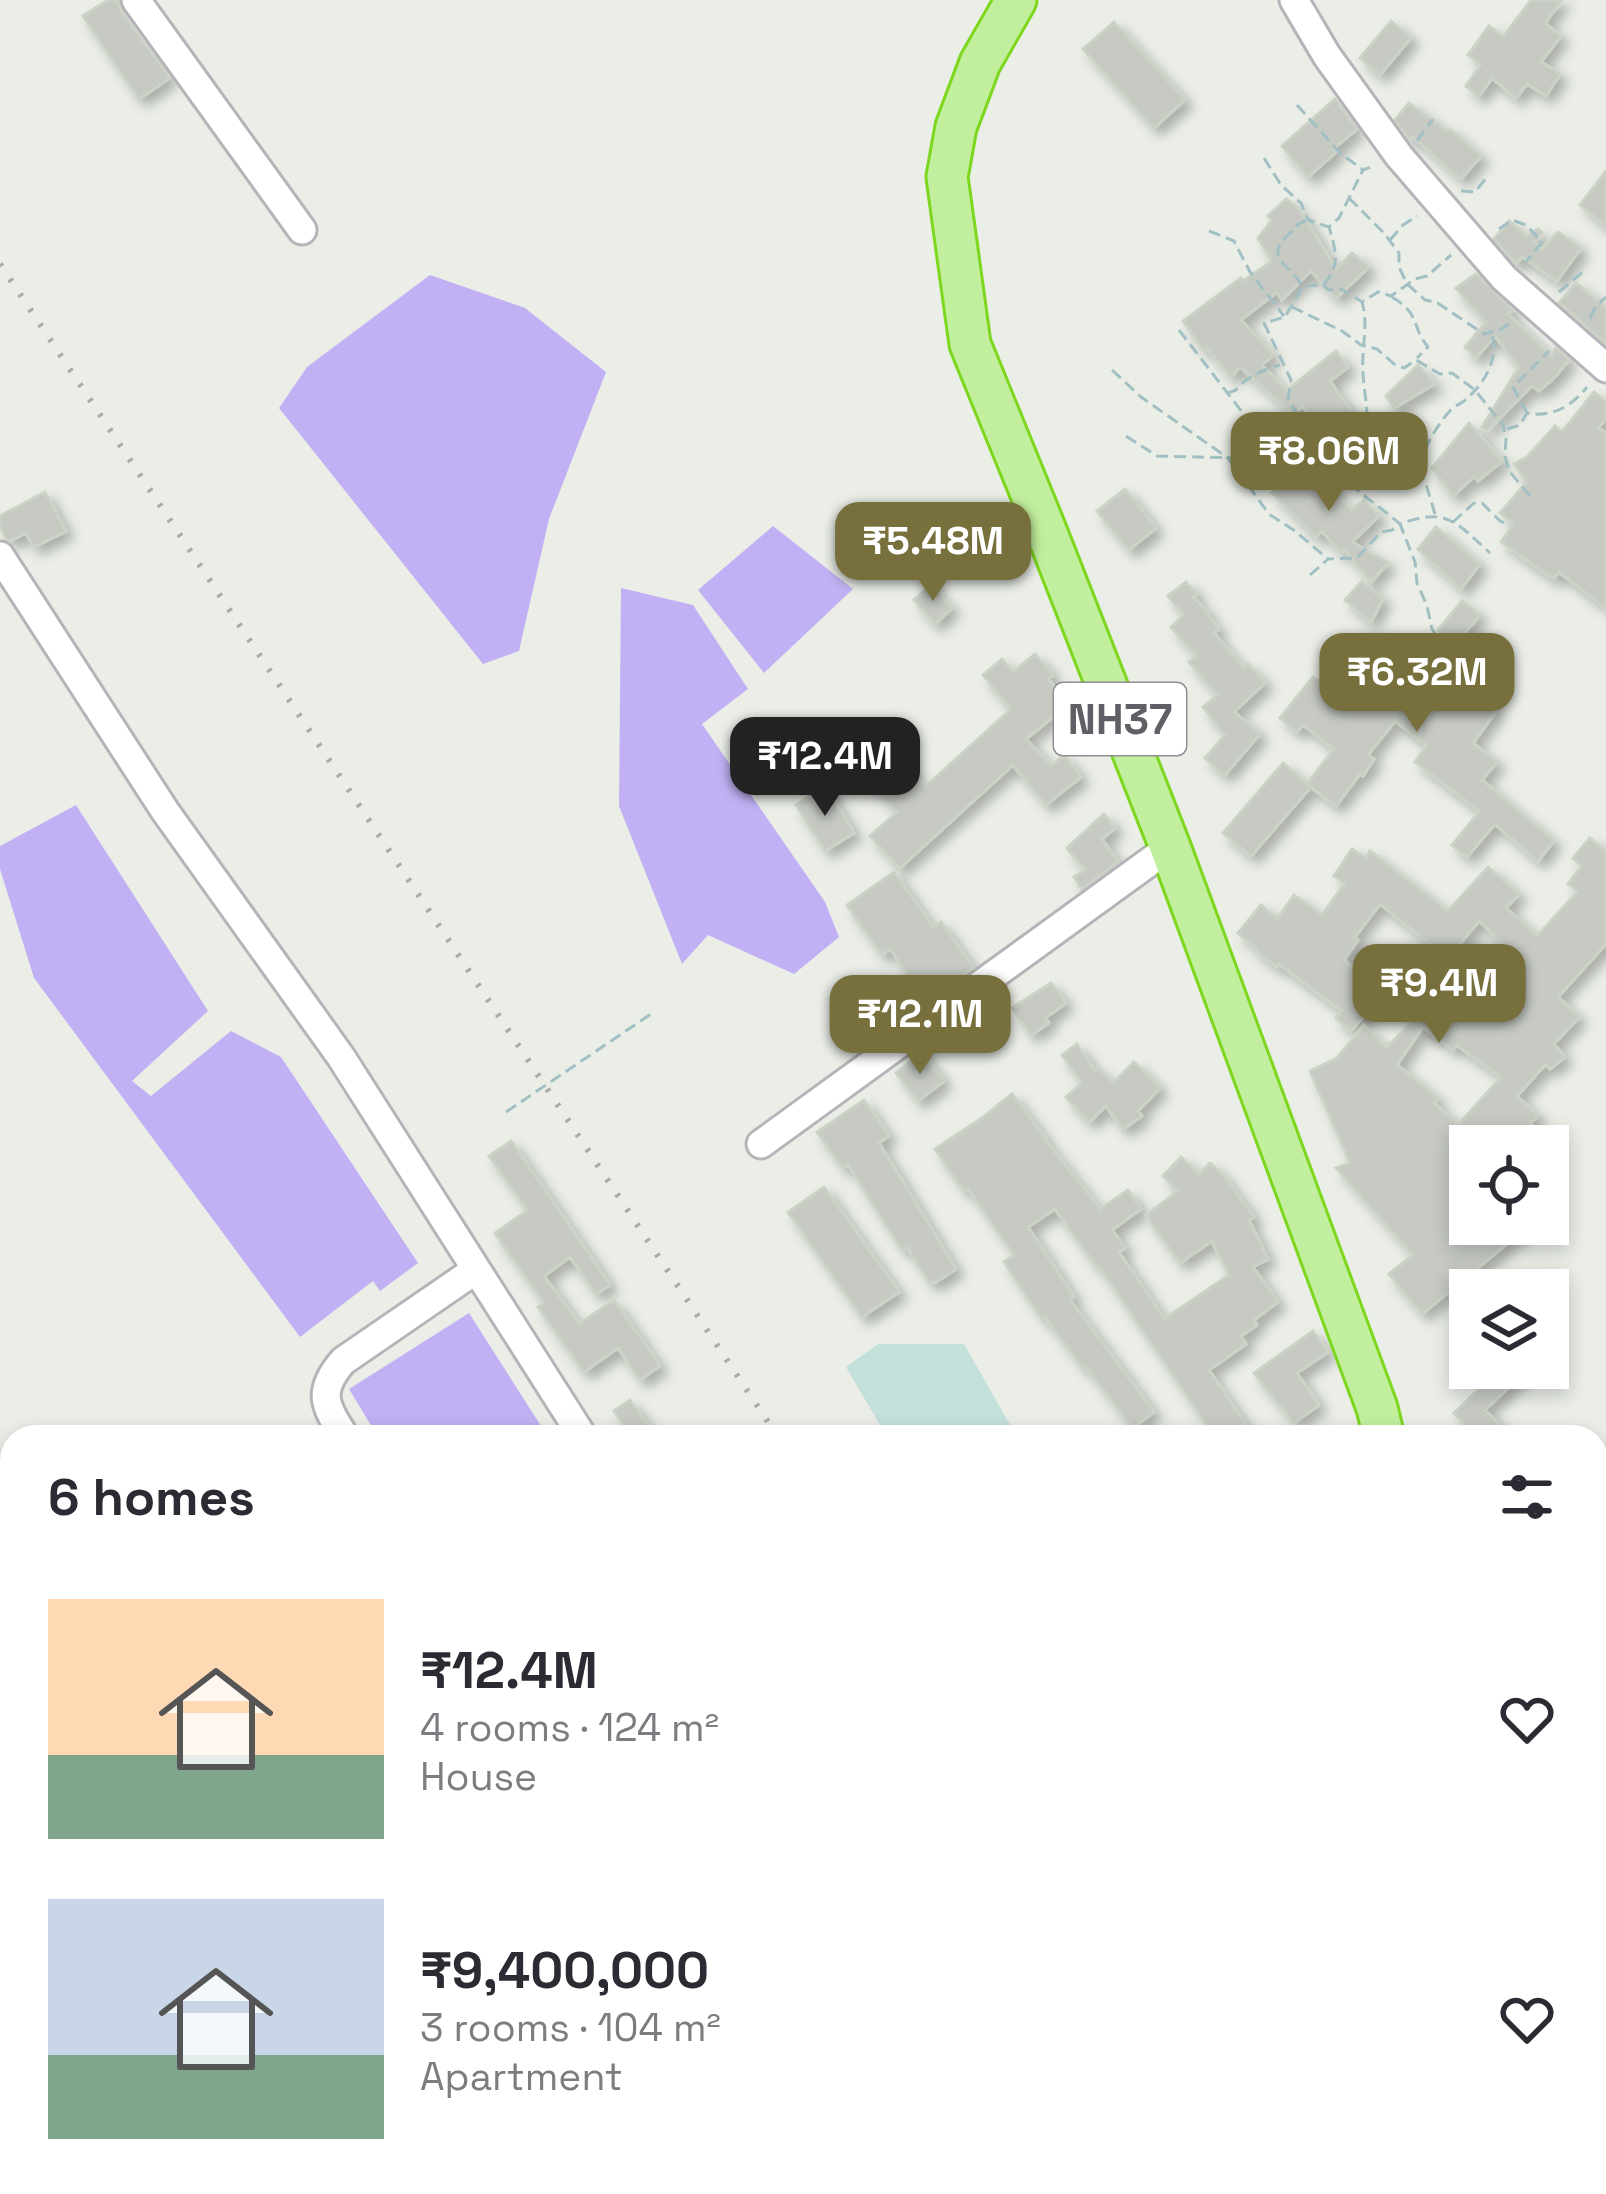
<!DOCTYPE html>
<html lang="en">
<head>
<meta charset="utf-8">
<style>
	:root { --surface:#fff; --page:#f7f7f7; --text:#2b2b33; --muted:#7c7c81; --accent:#776f3c }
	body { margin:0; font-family:"Space Grotesk",sans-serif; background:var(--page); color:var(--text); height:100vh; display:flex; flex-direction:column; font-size:45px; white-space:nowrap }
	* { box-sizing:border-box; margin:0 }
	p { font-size:39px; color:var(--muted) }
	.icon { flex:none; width:66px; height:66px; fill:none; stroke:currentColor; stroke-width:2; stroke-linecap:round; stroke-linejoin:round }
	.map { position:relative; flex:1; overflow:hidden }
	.panel { position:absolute; left:0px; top:1425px; width:1608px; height:771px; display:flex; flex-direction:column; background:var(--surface); border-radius:36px 36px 0 0; box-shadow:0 6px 18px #0003 }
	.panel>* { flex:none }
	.fabs { position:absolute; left:1449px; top:1125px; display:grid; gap:24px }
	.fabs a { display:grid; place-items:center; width:120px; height:120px; border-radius:0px; background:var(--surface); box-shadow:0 6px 18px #0003; font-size:60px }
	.price { position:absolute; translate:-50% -102px; padding:0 27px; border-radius:24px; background:var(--accent); color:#fff; font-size:39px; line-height:78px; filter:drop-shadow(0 3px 6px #0008) }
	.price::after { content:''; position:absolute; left:50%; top:72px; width:36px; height:27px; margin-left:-18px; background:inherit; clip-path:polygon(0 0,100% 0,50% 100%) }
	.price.active { background:#222; color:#fff }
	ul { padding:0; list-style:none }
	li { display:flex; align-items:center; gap:36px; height:300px; padding:0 48px }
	li span { display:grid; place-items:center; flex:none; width:336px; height:240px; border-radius:0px; color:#555 }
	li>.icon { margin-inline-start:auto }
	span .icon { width:144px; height:144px; fill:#fffc; stroke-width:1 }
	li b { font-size:51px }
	h2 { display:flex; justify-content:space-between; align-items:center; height:144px; padding:0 48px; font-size:51px }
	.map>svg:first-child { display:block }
	.green { fill:#c4e0db }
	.water { fill:#c1b1f4 }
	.building { fill:#c6cac3; stroke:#ccd2c6; stroke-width:3; fill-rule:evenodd; filter:url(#shadow) }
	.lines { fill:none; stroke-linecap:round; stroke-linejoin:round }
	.minor-casing { stroke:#b6b4b9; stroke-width:33 }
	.highway-casing { stroke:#7cd71e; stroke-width:45 }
	.path { stroke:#a2c0c3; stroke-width:3; stroke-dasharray:12 6; stroke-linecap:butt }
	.minor { stroke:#fff; stroke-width:27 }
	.highway { stroke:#c2ef9d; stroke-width:39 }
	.rail { stroke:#aaaaac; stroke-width:6; stroke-dasharray:3 15; stroke-linecap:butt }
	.path-bridge { stroke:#a2c0c3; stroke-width:3; stroke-dasharray:12 6; stroke-linecap:butt }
	.labels { text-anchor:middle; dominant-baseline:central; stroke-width:10; stroke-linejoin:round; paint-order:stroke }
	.shield { fill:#fff; stroke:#908e93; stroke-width:3 }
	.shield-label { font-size:42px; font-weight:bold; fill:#615e65 }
</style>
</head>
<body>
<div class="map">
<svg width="1606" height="2194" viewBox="0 0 1606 2194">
	<defs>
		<filter id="shadow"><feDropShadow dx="7" dy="7" stdDeviation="6" flood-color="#0004"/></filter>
	</defs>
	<rect width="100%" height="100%" fill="#eaeee7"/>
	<path class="green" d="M878,1344H964L1017,1437H887L846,1367Z"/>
	<path class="water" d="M430,275L525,308L606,372L549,519L519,651L483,664L279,408L307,367Z
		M773,526L853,589L764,673L698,590Z
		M621,588L693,605L748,689L702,724L825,902L839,937L794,974L708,935L682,964L619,806Z
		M76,805L208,1011L132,1081L151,1096L231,1031L281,1057L418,1263L380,1291L373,1281L300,1337L34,978L0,869V846Z
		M469,1313L548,1437H378L349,1389Z"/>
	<path class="building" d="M108,0H118L121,11L170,78L139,99L83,16Z
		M1531,0H1562L1545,23L1561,36L1541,62L1560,74L1546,96L1527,84L1516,98L1492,78L1479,96L1466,86L1481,64L1468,55L1489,26L1503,37Z
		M1391,21L1411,38L1380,75L1360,58Z
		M1114,22L1185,100L1154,128L1083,49Z
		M1335,99L1357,129L1333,149L1336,152L1308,177L1282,146Z
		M1409,103L1448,132L1450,129L1481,156L1461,179L1413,137L1411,140L1407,137L1395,120Z
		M1606,171V226L1580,205Z
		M1286,199L1299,209L1336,269L1352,253L1369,267L1336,298L1311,271L1282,300L1277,292L1241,320L1273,355L1262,365L1286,391L1336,351L1348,367L1330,381L1356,418L1323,438L1303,406L1293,414L1240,367L1231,377L1206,347L1203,349L1183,321L1241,278L1243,281L1272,261L1258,238L1272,220L1268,216Z
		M1509,221L1527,236L1538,229L1542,233L1534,242L1542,249L1558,232L1581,248L1557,281L1522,257L1516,264L1494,239Z
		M1476,274L1513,310L1508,314L1551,356L1556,348L1569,360L1555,377L1539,391L1532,386L1487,430L1482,427L1519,367L1495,336L1476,358L1465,347L1486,322L1456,288Z
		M1576,283L1606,308V344L1559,303Z
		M1418,365L1435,384L1394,408L1386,396Z
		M1594,392L1606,402V419L1598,428L1606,433V608L1559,572L1554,579L1501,542L1514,524L1500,513L1527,482L1514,464L1527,457L1555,426L1562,432Z
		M1469,423L1502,461L1478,481L1475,476L1453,496L1432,468Z
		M1309,455L1328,480L1325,483L1352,510L1364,500L1379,516L1352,542L1388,563L1371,582L1344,549L1341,553L1322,531L1316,537L1272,493Z
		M1125,489L1156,528L1129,550L1097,511Z
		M45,492L66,531L34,547L26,533L10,541L7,540L0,526V516Z
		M1436,527L1480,564L1461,589L1418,549Z
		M1362,581L1383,599L1371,622L1345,600Z
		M1186,582L1197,594L1193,597L1208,612L1206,614L1219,629L1214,633L1244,668L1248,664L1265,683L1234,712L1260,734L1225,775L1205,758L1225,735L1203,707L1218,695L1189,662L1197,656L1171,627L1184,615L1168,596Z
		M931,585L952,608L935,624L914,600Z
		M1462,601L1480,615L1446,655L1460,666L1457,671L1474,685L1470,690L1497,710L1473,743L1497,762L1482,780L1554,841L1538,861L1495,824L1467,857L1452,845L1480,811L1415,762L1427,745L1395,721L1368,755L1374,759L1363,776L1360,774L1336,806L1307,784L1334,749L1303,725L1297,732L1280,718L1313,677L1337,696L1341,690L1347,694L1356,684L1359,687L1376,666L1401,686L1442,633L1438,630Z
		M1035,654L1053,675L1048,679L1069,704L1026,739L1051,766L1064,755L1081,777L1046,805L1013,765L900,868L870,836L897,812L869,781L897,756L925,787L1011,709L983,675L1002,659L1013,672Z
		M1283,763L1311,787L1251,856L1223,833Z
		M826,786L854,833L825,851L796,805Z
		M1104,814L1115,828L1102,839L1118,862L1082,889L1074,877L1085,870L1067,848Z
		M1590,838L1606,852V944L1558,997L1579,1017L1554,1044L1565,1057L1550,1069L1546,1064L1517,1096L1538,1116L1530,1123L1542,1135L1531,1146H1470V1224H1531L1422,1314L1389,1274L1413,1255L1336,1168L1350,1163L1310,1071L1337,1058L1364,1025L1386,1048L1414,1020L1386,999L1408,969L1418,976L1438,950L1380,904L1354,938L1358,940L1344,960L1383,993L1351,1031L1336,1018L1342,1011L1279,964L1277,967L1255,950L1256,948L1238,933L1261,905L1277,919L1294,895L1322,915L1345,883L1334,876L1352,849L1366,858L1370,851L1448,911L1488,867L1519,894L1506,908L1537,936L1578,891L1568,884L1582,866L1573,858ZM1479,921L1517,956L1496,982L1486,974L1470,995L1443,974L1454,959L1450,956ZM1423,1027L1453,1050L1457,1045L1501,1077L1458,1125L1434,1103L1438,1098L1397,1065Z
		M894,872L933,927L941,922L973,968L927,1001L890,949L882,955L847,905Z
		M1051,983L1066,1003L1045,1018L1049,1023L1031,1035L1012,1008Z
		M1077,1044L1095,1071L1098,1068L1113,1083L1134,1062L1160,1088L1138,1111L1142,1116L1123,1129L1106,1106L1089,1122L1066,1097L1082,1083L1062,1055Z
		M922,1053L944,1081L918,1101L896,1073Z
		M1012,1094L1046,1139L1045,1140L1100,1209L1128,1190L1141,1209L1112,1230L1125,1248L1119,1252L1164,1319L1229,1275L1212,1241L1180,1263L1146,1215L1178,1191L1163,1176L1181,1157L1199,1174L1210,1163L1224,1176L1254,1217L1249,1220L1268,1259L1253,1267L1278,1302L1254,1320L1257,1325L1241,1336L1246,1344L1209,1370L1248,1428L1234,1437H1215L1099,1266L1097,1267L1055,1209L1028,1227L1074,1297L1070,1300L1154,1412L1133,1428L1085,1366L1083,1368L1045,1317L1042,1319L1004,1262L1014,1255L968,1188L964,1191L935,1149L982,1118Z
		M864,1100L889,1136L879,1143L956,1269L936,1282H929L907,1247L902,1250L848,1164L843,1168L817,1132Z
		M511,1141L610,1285L596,1294L570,1257L544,1276L579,1324L614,1300L660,1366L640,1380L618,1348L584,1372L538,1307L544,1303L495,1233L528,1210L489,1156Z
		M824,1187L899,1292L862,1317L788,1212Z
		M1313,1331L1328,1352L1297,1373L1319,1405L1294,1423L1254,1373Z
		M1501,1368H1529L1485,1410L1512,1437H1477L1454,1413Z
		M630,1400L656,1437H632L614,1411Z"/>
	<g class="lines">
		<defs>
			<path id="minor" d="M136,0L302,230
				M1294,0L1327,56L1399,156L1504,278L1606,368
				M0,556L165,811L341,1057L583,1437
				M761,1144L1170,847
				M345,1437C325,1406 316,1392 343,1361L474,1271
				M977,2184L979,2194
				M940,2194L944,2184"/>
			<path id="highway" d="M1016,0L980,63L956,127L947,177L970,344L1045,528L1170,847L1377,1408L1384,1437
				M1412,2184L1413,2194"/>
		</defs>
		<use href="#minor" class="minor-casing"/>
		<use href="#highway" class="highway-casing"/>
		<path class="path" d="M1297,105L1341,154L1362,169
			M1417,141L1433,119
			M1264,158L1281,185L1301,203L1308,220L1329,227L1339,218L1363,170L1374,166
			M1461,191L1475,192L1487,177
			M1349,198L1383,232L1399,253V267L1407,284L1425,300L1436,302L1484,334L1502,329L1512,321
			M1499,229L1512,220L1526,225L1542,242L1526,262
			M1209,231L1234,241L1250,272L1284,316
			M1390,240L1403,225L1417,216
			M1301,284C1287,262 1263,258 1290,233C1306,219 1288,230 1307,220
			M1323,285L1329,290L1341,289L1361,301
			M1559,292L1585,270
			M1392,297C1422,315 1410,325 1428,347L1417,358
			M1292,307L1342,331L1361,345L1377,349L1394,364L1404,368L1416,360L1440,374L1452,373L1475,390L1503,425L1506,438L1505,456L1509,471L1531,497
			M1590,318L1596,306L1606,297
			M1179,330L1249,421L1296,450
			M1112,370L1141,397L1228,458L1269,514L1295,531L1328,559
			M1227,393L1236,390C1244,378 1265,369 1280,365
			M1527,413L1513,387L1549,351
			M1507,429L1520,425L1527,413C1552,418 1572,406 1587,387
			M1126,436L1157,456L1280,459L1309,446L1329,452L1361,442C1372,412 1364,401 1363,372C1361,349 1369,325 1362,302L1378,292L1391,296L1415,279L1427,276L1451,255
			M1308,445L1298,439L1300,418L1288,399L1291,380L1264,323L1285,317L1303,286L1323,285C1341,266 1336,251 1329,227
			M1332,453C1341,486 1376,502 1400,524C1446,507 1455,521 1490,553
			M1351,481L1363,478L1394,452L1406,458L1414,468
			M1435,514L1425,481L1415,470C1424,450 1434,429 1449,412C1456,404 1456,407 1464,401C1484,385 1499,359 1492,335
			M1453,522L1474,503H1482L1500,521L1510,525
			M1310,575L1328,559L1357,558L1381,532L1392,530L1400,524L1415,562L1417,583L1427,606L1432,629L1444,647L1464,656"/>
		<use href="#minor" class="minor"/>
		<use href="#highway" class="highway"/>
		<path class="rail" d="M0,264L778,1437
			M1155,2184L1157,2194"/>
		<path class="path-bridge" d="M506,1112L651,1014"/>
	</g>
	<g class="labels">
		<rect class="shield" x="1054" y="683" width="132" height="72" rx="9"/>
		<g class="shield-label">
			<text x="1120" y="719">NH37</text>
		</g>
	</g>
</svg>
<div class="fabs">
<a><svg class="icon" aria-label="locate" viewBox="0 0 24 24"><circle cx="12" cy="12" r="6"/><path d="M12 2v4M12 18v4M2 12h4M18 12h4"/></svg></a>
<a><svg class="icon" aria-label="layers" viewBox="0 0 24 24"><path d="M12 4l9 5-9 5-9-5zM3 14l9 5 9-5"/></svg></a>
</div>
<b class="price" style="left:1329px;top:514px">₹8.06M</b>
<b class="price" style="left:933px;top:604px">₹5.48M</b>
<b class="price" style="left:1417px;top:735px">₹6.32M</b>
<b class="price active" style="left:825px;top:819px">₹12.4M</b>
<b class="price" style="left:1439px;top:1046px">₹9.4M</b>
<b class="price" style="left:920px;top:1077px">₹12.1M</b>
<section class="panel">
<h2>6 homes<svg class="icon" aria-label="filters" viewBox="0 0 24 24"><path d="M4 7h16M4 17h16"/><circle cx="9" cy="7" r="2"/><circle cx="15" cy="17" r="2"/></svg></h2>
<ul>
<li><span style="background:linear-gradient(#ffd9b3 65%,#7fa58c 0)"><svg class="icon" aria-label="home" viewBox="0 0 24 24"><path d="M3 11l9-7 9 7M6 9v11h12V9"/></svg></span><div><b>₹12.4M</b><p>4 rooms · 124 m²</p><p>House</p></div><svg class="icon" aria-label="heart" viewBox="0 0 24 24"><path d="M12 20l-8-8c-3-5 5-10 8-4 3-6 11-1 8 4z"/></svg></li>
<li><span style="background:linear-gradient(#c9d6e8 65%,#7fa58c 0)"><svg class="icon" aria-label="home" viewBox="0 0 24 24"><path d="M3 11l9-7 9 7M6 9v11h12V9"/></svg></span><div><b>₹9,400,000</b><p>3 rooms · 104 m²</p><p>Apartment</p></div><svg class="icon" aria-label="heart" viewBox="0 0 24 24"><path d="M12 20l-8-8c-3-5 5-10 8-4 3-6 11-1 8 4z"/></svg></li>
</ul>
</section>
</div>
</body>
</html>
